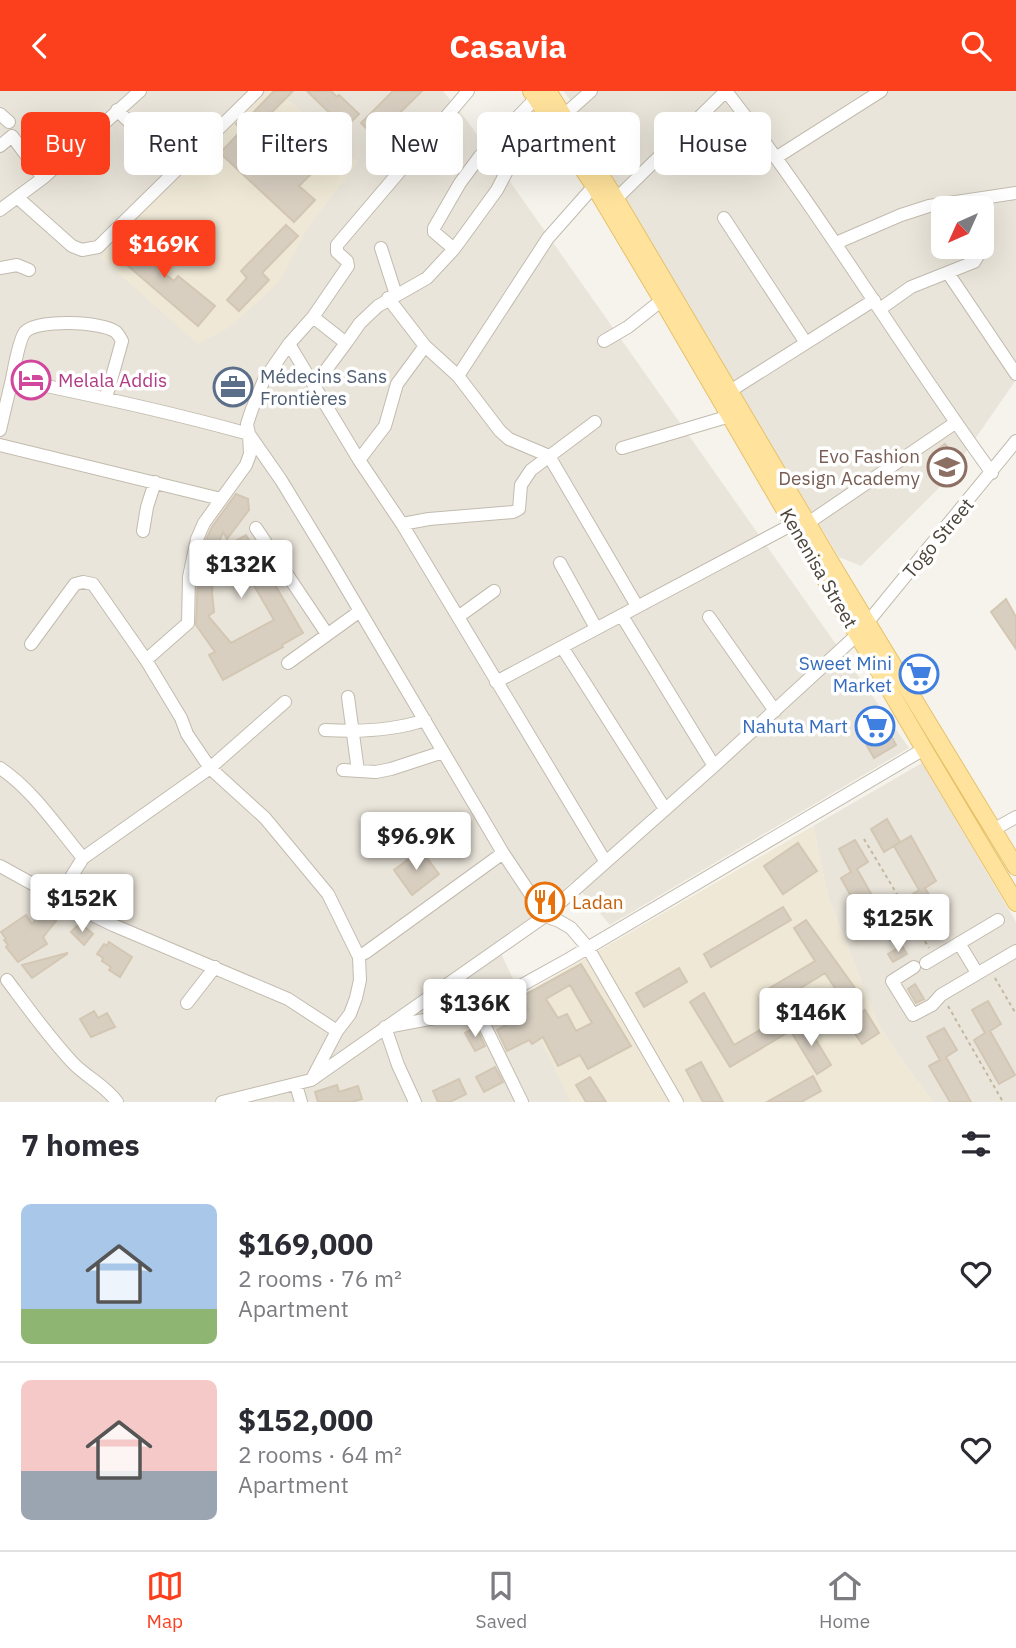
<!DOCTYPE html>
<html lang="en">
<head>
<meta charset="utf-8">
<style>
	:root { --surface:#fff; --page:#f2f2f3; --text:#2b2b33; --muted:#7c7c81; --line:#e1e1e2; --accent:#fc3f1d }
	body { margin:0; font-family:"IBM Plex Sans",sans-serif; background:var(--page); color:var(--text); height:100vh; display:flex; flex-direction:column; font-size:26px; white-space:nowrap }
	* { box-sizing:border-box; margin:0 }
	p { font-size:23px; color:var(--muted) }
	.icon { flex:none; width:38px; height:38px; fill:none; stroke:currentColor; stroke-width:2; stroke-linecap:round; stroke-linejoin:round }
	.map { position:relative; height:1011px; overflow:hidden }
	.drawer { display:flex; flex-direction:column; background:var(--surface); flex:1 }
	.drawer>* { flex:none }
	.hud { position:absolute; left:21px; top:21px; width:975px; height:63px; display:flex; gap:14px }
	.needle { width:46px; rotate:225deg }
	.tools { position:absolute; left:931px; top:105px; display:grid; gap:14px }
	.tools a { display:grid; place-items:center; width:63px; height:63px; border-radius:10px; background:var(--surface); box-shadow:0 7px 28px #0002; font-size:35px }
	.price { position:absolute; translate:-50% -60px; padding:0 16px; border-radius:7px; background:#fff; color:#222; font-size:23px; line-height:46px; filter:drop-shadow(0 2px 4px #0008) }
	.price::after { content:''; position:absolute; left:50%; top:42px; width:21px; height:16px; margin-left:-10px; background:inherit; clip-path:polygon(0 0,100% 0,50% 100%) }
	.price.current { background:var(--accent); color:#fff }
	ul { padding:0; list-style:none }
	li { display:flex; align-items:center; gap:21px; height:175px; padding:0 21px }
	li+li { border-top:2px solid var(--line) }
	li span { display:grid; place-items:center; flex:none; width:196px; height:140px; border-radius:10px; color:#555 }
	li>.icon { margin-inline-start:auto }
	span .icon { width:84px; height:84px; fill:#fffc; stroke-width:1 }
	li b { font-size:30px }
	h2 { display:flex; justify-content:space-between; align-items:center; height:84px; padding:0 21px; font-size:30px }
	.pill { padding:0 24px; border-radius:10px; background:var(--surface); box-shadow:0 7px 28px #0002; font-size:24px; line-height:63px }
	.pill.current { background:var(--accent); color:#fff }
	header { display:flex; justify-content:space-between; align-items:center; height:91px; padding:0 21px; background:var(--accent); color:#fff; font-size:32px; font-weight:800 }
	.tabs { display:flex; justify-content:space-around; align-items:center; height:98px; border-top:2px solid var(--line); background:var(--surface); font-size:19px; color:var(--muted) }
	.tabs a { display:grid; justify-items:center; gap:4px }
	.tabs .current { color:var(--accent) }
	.map>svg:first-child { display:block }
	.residential { fill:#eae5da; fill-rule:evenodd }
	.education { fill:#efe8d6 }
	.building { fill:#d8cfc1; stroke:#d3c7b4; stroke-width:2; fill-rule:evenodd }
	.lines { fill:none; stroke-linecap:round; stroke-linejoin:round }
	.minor-casing { stroke:#c2bbae; stroke-width:14 }
	.major-casing { stroke:#e6c16a; stroke-width:18 }
	.path { stroke:#c4b79f; stroke-width:2; stroke-dasharray:3.5 3.5; stroke-linecap:butt }
	.minor { stroke:#fff; stroke-width:12 }
	.major { stroke:#ffe39c; stroke-width:16 }
	.labels { text-anchor:middle; dominant-baseline:central; stroke-width:7; stroke-linejoin:round; paint-order:stroke }
	.service-label { font-size:19px; fill:#4e5e75; stroke:#fff; text-anchor:start }
	.hotel-label { font-size:19px; fill:#b23c85; stroke:#fff; text-anchor:start }
	.education-label { font-size:19px; fill:#785e54; stroke:#fff; text-anchor:end }
	.street-label { font-size:19px; fill:#4b4439; stroke:#fff }
	.shop-label { font-size:19px; fill:#366cbe; stroke:#fff; text-anchor:end }
	.food-label { font-size:19px; fill:#c56008; stroke:#fff; text-anchor:start }
</style>
</head>
<body>
<header><svg class="icon" aria-label="back" viewBox="0 0 24 24"><path d="M15 5l-7 7 7 7"/></svg>Casavia<svg class="icon" aria-label="search" viewBox="0 0 24 24"><circle cx="10" cy="10" r="6"/><path d="M15 15l6 6"/></svg></header>
<div class="map">
<svg width="1016" height="1011" viewBox="0 0 1016 1011">
	<rect width="100%" height="100%" fill="#f6f3ec"/>
	<path class="residential" d="M0,0H443L468,31L909,657L610,834L572,790L534,829L499,858L571,1011H0Z
		M564,0H1016V289L945,391L861,475L839,466L625,112L591,41ZM943,117H982V156H943Z
		M922,672L1016,831V1011H933L896,961L877,931L828,805L813,735Z"/>
	<path class="education" d="M267,0H279L358,71L308,136L279,191L230,236L198,253L101,167L119,141Z
		M813,735L828,805L877,931L896,961L933,1011H571L519,906Z"/>
	<path class="building" d="M274,0H293L255,38L279,62L300,40L327,67L299,95L315,109L294,131L220,62L242,39L236,33L243,26L246,29Z
		M307,0H331L337,6L339,4L359,23L345,37Z
		M393,0H422L375,46L361,32Z
		M286,134L298,145L262,182L269,189L239,220L227,209L247,187L241,180Z
		M131,143L165,173L160,179L174,190L178,185L215,215L198,235L114,163Z
		M945,353L961,375L946,386L939,377L944,373L935,361Z
		M236,403L248,408L249,419L227,448L223,441L214,463L212,502L214,521L208,525L231,552L274,529L230,453L246,444L303,542L282,554L283,556L223,589L209,564L215,561L196,534L198,487L205,451L212,436Z
		M1006,508L1016,526V558L991,521Z
		M879,624L896,654L874,667L857,637Z
		M887,728L900,751L884,761L871,738Z
		M911,745L936,790L925,797L938,819L921,829L908,806L919,799L894,755Z
		M855,749L868,771L857,778L882,822L866,832L841,787L851,781L839,758Z
		M798,752L817,780L783,803L764,775Z
		M421,759L439,783L412,804L394,779Z
		M783,816L791,829L711,876L704,863Z
		M893,817L906,839L890,849L876,826Z
		M42,820L56,830L43,846L47,853L18,871L6,856L8,854L4,849L6,848L1,841L26,824L32,833Z
		M806,829L855,897L841,906L825,882L772,915L763,901L815,870L794,837Z
		M80,832L93,843L84,854L71,841Z
		M109,851L132,866L120,886L109,879L111,876L102,870L103,867L97,863L104,853L107,855Z
		M902,855L907,863L893,871L888,863Z
		M67,863L32,887L22,874L67,862Z
		M581,873L631,955L588,978L580,964L558,975L543,946L532,953L529,949L507,960L497,939L517,928L516,925L528,918L521,906ZM570,894L592,932L576,940L567,923L558,927L546,908Z
		M679,877L687,891L644,916L636,902Z
		M915,893L924,908L916,912L908,898Z
		M704,902L734,954L779,928L787,942L730,976L690,911Z
		M988,910L1001,933L990,940L1015,984L999,993L974,949L985,942L972,919Z
		M865,919L879,942L862,953L847,931Z
		M94,920L98,927L107,922L115,936L91,946L80,928Z
		M805,931L831,974L817,983L790,939Z
		M476,936L485,955L475,960L465,942Z
		M944,937L957,959L946,966L971,1011H950L929,975L940,969L927,946Z
		M701,971L723,1011H703L686,979Z
		M495,976L503,991L484,1001L476,986Z
		M813,985L821,1000L801,1011H767Z
		M590,986L606,1011H586L576,994Z
		M459,988L466,1003L450,1011H438L433,1000Z
		M337,994L339,1001L358,995L362,1008L352,1011H318L315,1001Z"/>
	<g class="lines">
		<defs>
			<path id="minor" d="M726,0C822,123 900,256 992,382
				M117,19L176,77
				M0,23L9,31
				M564,24L591,0
				M0,55L12,45L43,87
				M777,66L881,0
				M594,95L548,147L458,285L500,340L509,348L549,365L637,515
				M18,107L72,155L82,159L98,156L257,0
				M616,108L726,0
				M0,119L43,87L140,0
				M724,127L806,252
				M836,152L901,124L929,115L1016,102
				M381,157L396,204
				M454,158L434,141V137L460,92L480,65L536,7
				M0,177L17,174L29,179
				M948,182L1016,283
				M388,207L425,255L458,285
				M880,218L911,196L974,171L985,153L987,107
				M313,226L346,252L314,295
				M604,250L628,236L662,209
				M346,252L360,232L378,215L427,187L454,158L497,99L519,57L547,22
				M289,253L313,226L348,175L347,170L337,161V154L468,0
				M12,288C14,278 19,248 25,241C38,228 102,230 116,241C118,243 121,248 122,250L106,307
				M730,300L874,209
				M0,339L12,288C92,304 170,321 249,343L250,363L246,374L204,432L197,448L189,486L188,532L146,569
				M0,354L221,408
				M622,357L730,325
				M359,369L385,335L397,293L425,255
				M808,432L955,332
				M402,433L429,428L513,421L519,418L521,394L531,379L595,331
				M256,437L327,543
				M143,440L147,416L155,391
				M560,472L596,537
				M622,525L714,675
				M458,526L494,500
				M709,526L775,620
				M31,553L75,493L83,491L93,493L146,569L181,627L187,643L210,677L265,727L328,803L359,866L360,889L356,907L350,923L337,940
				M562,556L665,718
				M288,572L360,520
				M496,591L793,433
				M348,606L358,680
				M325,639C359,641 393,640 425,629
				M0,677C33,699 57,736 83,767L58,807
				M343,679L376,681L391,678L443,661
				M993,739L1016,726
				M83,767L210,677L285,611
				M605,770L402,433L359,369L289,253L264,289L252,318L247,333L249,343L281,389L331,471L503,762L545,825L559,830L571,837L588,857L677,1011
				M0,775L58,807L113,834L288,908L337,940L313,986
				M959,852L977,882
				M365,862L503,762
				M926,872L998,829
				M914,876L892,890L913,924L932,914L941,904L1016,860
				M7,889C28,917 48,945 72,971C86,986 106,995 117,1011
				M187,912L215,876
				M477,919L522,1011
				M392,935L477,919L569,868L924,658
				M385,936L398,974L415,1011
				M296,994L301,1011
				M222,1011L311,989L545,825L714,675L858,543L1016,350"/>
			<path id="major" d="M531,0L594,95L662,209L924,658L1016,812
				M548,0L616,108L836,480L1016,776"/>
		</defs>
		<use href="#minor" class="minor-casing"/>
		<use href="#major" class="major-casing"/>
		<path class="path" d="M864,748L929,857
			M995,887L1016,923
			M948,915L1003,1011"/>
		<use href="#minor" class="minor"/>
		<use href="#major" class="major"/>
	</g>
	<defs>
		<symbol id="hotel-ring" viewBox="-11 -11 22 22"><circle r="9.5" fill="#fff" stroke="#d1479c" stroke-width="1.5"/><path d="M-6-4.5h1.5V1H6V5H4.5V3h-9V5H-6ZM-4 0a1.8 1.8 0 1 1 3.6 0ZM.5 0V-2.5h3Q6-2.5 6 0Z" fill="#d1479c"/></symbol>
		<symbol id="office-ring" viewBox="-11 -11 22 22"><circle r="9.5" fill="#fff" stroke="#5c6f8a" stroke-width="1.5"/><path d="M-6-3h4V-5.5h4V-3h4V5H-6ZM-1-4.5V-3h2v-1.5ZM-6 0V1H6V0Z" fill="#5c6f8a"/></symbol>
		<symbol id="school-ring" viewBox="-11 -11 22 22"><circle r="9.5" fill="#fff" stroke="#8d6e63" stroke-width="1.5"/><path d="M0-5L7-2L0 1L-7-2ZM-4 1L0 2.5L4 1V4Q0 6-4 4Z" fill="#8d6e63"/></symbol>
		<symbol id="supermarket-ring" viewBox="-11 -11 22 22"><circle r="9.5" fill="#fff" stroke="#3f7fe0" stroke-width="1.5"/><path d="M-6-5.5h2.5l.6 2H6L4.5 2H-2.5L-4.4-4H-6ZM-1.5 3.2a1.3 1.3 0 1 0 .1 0ZM3 3.2a1.3 1.3 0 1 0 .1 0Z" fill="#3f7fe0"/></symbol>
		<symbol id="restaurant-ring" viewBox="-11 -11 22 22"><circle r="9.5" fill="#fff" stroke="#e8710a" stroke-width="1.5"/><path d="M-5-6h1v4h1v-4h1v4h1v-4h1v5L-1.5 .5V6h-2V.5L-5-1ZM5-6V6H3V1.5H1.5Q1.5-4 5-6Z" fill="#e8710a"/></symbol>
	</defs>
	<g fill-rule="evenodd">
		<use href="#hotel-ring" x="9" y="267" width="44" height="44"/>
		<use href="#office-ring" x="211" y="274" width="44" height="44"/>
		<use href="#school-ring" x="925" y="354" width="44" height="44"/>
		<use href="#supermarket-ring" x="897" y="561" width="44" height="44"/>
		<use href="#supermarket-ring" x="853" y="613" width="44" height="44"/>
		<use href="#restaurant-ring" x="523" y="789" width="44" height="44"/>
	</g>
	<g class="labels">
		<g class="service-label">
			<text x="260" y="285">Médecins Sans<tspan x="260" dy="22">Frontières</tspan></text>
		</g>
		<g class="hotel-label">
			<text x="58" y="289">Melala Addis</text>
		</g>
		<g class="education-label">
			<text x="920" y="365">Evo Fashion<tspan x="920" dy="22">Design Academy</tspan></text>
		</g>
		<g class="street-label">
			<text transform="translate(938 447) rotate(-50)">Togo Street</text>
			<text transform="translate(819 477) rotate(60)">Kenenisa Street</text>
		</g>
		<g class="shop-label">
			<text x="892" y="572">Sweet Mini<tspan x="892" dy="22">Market</tspan></text>
			<text x="848" y="635">Nahuta Mart</text>
		</g>
		<g class="food-label">
			<text x="572" y="811">Ladan</text>
		</g>
	</g>
</svg>
<div class="tools">
<a><svg class="needle" viewBox="-14 -14 28 28"><path d="M0-13l5 13h-10z" fill="#e53935"/><path d="M0 13l5-13h-10z" fill="#7c7c81"/></svg></a>
</div>
<b class="price current" style="left:164px;top:189px">$169K</b>
<b class="price" style="left:241px;top:509px">$132K</b>
<b class="price" style="left:416px;top:781px">$96.9K</b>
<b class="price" style="left:82px;top:843px">$152K</b>
<b class="price" style="left:898px;top:863px">$125K</b>
<b class="price" style="left:475px;top:948px">$136K</b>
<b class="price" style="left:811px;top:957px">$146K</b>
<div class="hud">
<a class="pill current">Buy</a>
<a class="pill">Rent</a>
<a class="pill">Filters</a>
<a class="pill">New</a>
<a class="pill">Apartment</a>
<a class="pill">House</a>
</div>
</div>
<section class="drawer">
<h2>7 homes<svg class="icon" aria-label="filters" viewBox="0 0 24 24"><path d="M4 7h16M4 17h16"/><circle cx="9" cy="7" r="2"/><circle cx="15" cy="17" r="2"/></svg></h2>
<ul>
<li><span style="background:linear-gradient(#a9c7e8 75%,#8fb573 0)"><svg class="icon" aria-label="home" viewBox="0 0 24 24"><path d="M3 11l9-7 9 7M6 9v11h12V9"/></svg></span><div><b>$169,000</b><p>2 rooms · 76 m²</p><p>Apartment</p></div><svg class="icon" aria-label="heart" viewBox="0 0 24 24"><path d="M12 20l-8-8c-3-5 5-10 8-4 3-6 11-1 8 4z"/></svg></li>
<li><span style="background:linear-gradient(#f6c9c9 65%,#9aa5b1 0)"><svg class="icon" aria-label="home" viewBox="0 0 24 24"><path d="M3 11l9-7 9 7M6 9v11h12V9"/></svg></span><div><b>$152,000</b><p>2 rooms · 64 m²</p><p>Apartment</p></div><svg class="icon" aria-label="heart" viewBox="0 0 24 24"><path d="M12 20l-8-8c-3-5 5-10 8-4 3-6 11-1 8 4z"/></svg></li>
</ul>
</section>
<nav class="tabs">
<a class="current"><svg class="icon" aria-label="map" viewBox="0 0 24 24"><path d="M3 6l6-2 6 2 6-2v14l-6 2-6-2-6 2zM9 4v14M15 6v14"/></svg>Map</a>
<a><svg class="icon" aria-label="saved" viewBox="0 0 24 24"><path d="M7 4h10v16l-5-4-5 4z"/></svg>Saved</a>
<a><svg class="icon" aria-label="home" viewBox="0 0 24 24"><path d="M3 11l9-7 9 7M6 9v11h12V9"/></svg>Home</a>
</nav>
</body>
</html>
